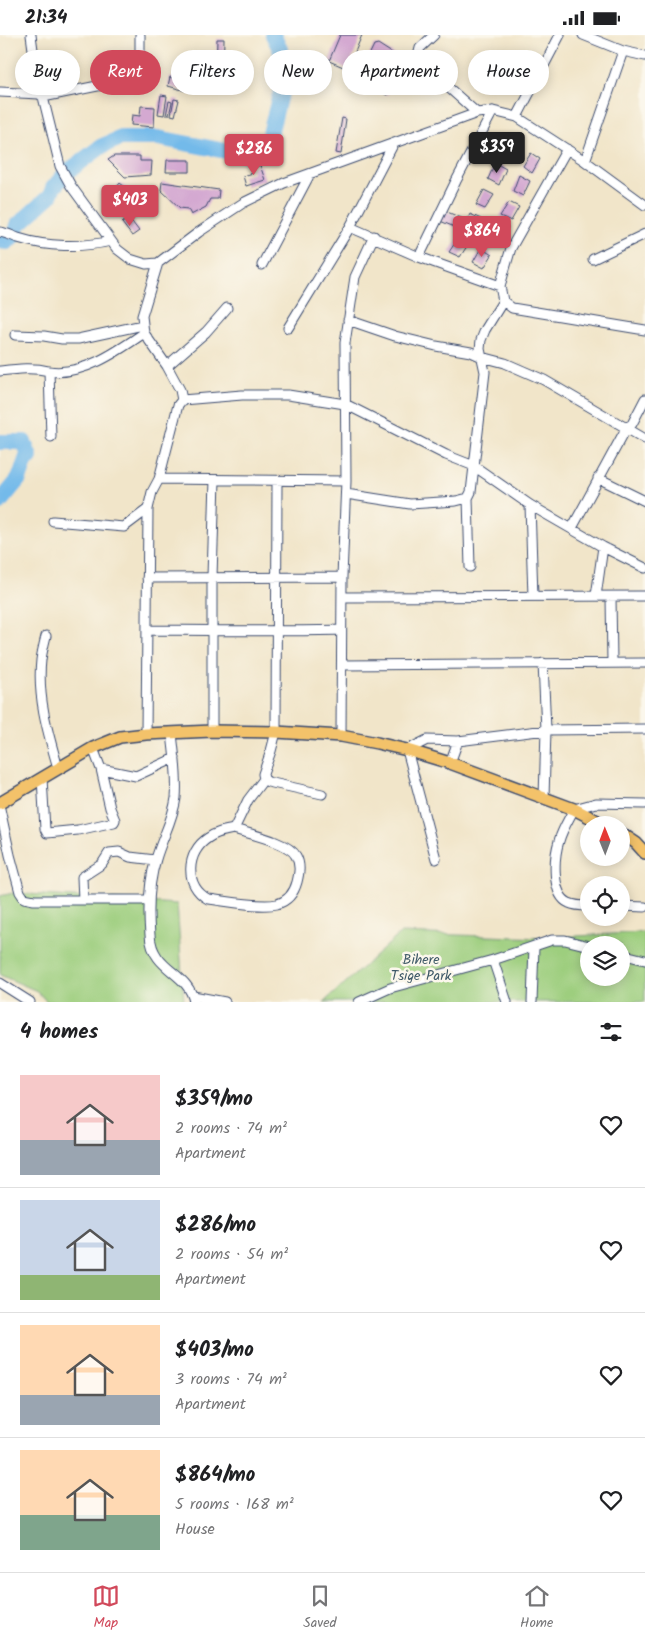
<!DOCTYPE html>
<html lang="en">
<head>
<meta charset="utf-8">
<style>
	:root { --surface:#fff; --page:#f2f2f2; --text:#202124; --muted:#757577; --line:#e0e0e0; --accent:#d1495b }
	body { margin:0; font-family:Kalam,sans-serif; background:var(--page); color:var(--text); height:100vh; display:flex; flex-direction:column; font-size:19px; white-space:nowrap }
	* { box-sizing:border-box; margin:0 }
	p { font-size:16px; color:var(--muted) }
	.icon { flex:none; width:28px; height:28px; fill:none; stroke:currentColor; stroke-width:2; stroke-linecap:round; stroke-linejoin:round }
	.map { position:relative; height:967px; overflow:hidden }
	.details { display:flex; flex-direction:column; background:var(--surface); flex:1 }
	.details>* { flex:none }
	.guide { position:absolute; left:15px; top:15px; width:615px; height:45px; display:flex; gap:10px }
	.needle { width:32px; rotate:359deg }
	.fabs { position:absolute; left:580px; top:781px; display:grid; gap:10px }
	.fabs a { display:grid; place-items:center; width:50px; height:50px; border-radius:50%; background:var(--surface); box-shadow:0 2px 12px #0003; font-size:25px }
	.price { position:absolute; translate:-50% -42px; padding:0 11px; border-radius:5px; background:var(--accent); color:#fff; font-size:16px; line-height:32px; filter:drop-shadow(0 1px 2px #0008) }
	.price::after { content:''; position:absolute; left:50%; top:30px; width:15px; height:11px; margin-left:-8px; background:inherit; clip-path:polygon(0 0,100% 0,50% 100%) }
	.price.current { background:#222; color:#fff }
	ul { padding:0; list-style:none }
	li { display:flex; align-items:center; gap:15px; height:125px; padding:0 20px }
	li+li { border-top:1px solid var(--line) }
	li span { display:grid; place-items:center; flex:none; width:140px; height:100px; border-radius:0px; color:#555 }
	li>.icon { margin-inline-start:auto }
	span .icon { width:60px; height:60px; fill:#fffc; stroke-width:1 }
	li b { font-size:21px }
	h2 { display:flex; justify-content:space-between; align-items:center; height:60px; padding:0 20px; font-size:21px }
	.chip { padding:0 18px; border-radius:22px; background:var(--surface); box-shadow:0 2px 12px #0003; font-size:18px; line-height:45px }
	.chip.current { background:var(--accent); color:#fff }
	.status { display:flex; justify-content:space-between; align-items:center; height:35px; padding:0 25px; background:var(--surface); direction:ltr }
	.status svg { height:14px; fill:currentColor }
	.dock { display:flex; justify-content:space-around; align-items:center; height:70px; border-top:1px solid var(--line); background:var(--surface); font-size:14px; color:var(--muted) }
	.dock a { display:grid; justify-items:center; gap:2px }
	.dock .current { color:var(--accent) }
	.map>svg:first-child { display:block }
	.green { fill:#9dce7e; stroke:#5c7e6e; fill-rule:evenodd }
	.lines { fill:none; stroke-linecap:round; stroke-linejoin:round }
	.river { stroke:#73baea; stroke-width:16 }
	.building { fill:#d4a9d1 }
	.minor-casing { stroke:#3b4a6e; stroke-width:11 }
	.major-casing { stroke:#3b4a6e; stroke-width:14 }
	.minor { stroke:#fff; stroke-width:9 }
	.major { stroke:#f3c26a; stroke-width:11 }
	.labels { text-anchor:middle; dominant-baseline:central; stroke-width:5; stroke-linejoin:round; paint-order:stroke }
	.park-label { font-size:14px; fill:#3c5766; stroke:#fbf7ec }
</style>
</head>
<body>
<div class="status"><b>21:34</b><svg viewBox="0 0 49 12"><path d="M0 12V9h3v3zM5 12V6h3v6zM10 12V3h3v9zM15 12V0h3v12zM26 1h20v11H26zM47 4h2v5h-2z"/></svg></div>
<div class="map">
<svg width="645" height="967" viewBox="0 0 645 967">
	<rect width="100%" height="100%" fill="#fbf7ec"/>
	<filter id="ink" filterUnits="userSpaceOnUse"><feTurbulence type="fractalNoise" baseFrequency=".02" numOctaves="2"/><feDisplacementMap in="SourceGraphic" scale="10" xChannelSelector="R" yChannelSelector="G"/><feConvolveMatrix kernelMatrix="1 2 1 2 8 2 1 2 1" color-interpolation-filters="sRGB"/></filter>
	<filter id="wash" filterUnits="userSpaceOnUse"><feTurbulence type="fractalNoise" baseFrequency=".0096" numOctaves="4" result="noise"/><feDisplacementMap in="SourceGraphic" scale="20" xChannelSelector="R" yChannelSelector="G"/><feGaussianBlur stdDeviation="1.12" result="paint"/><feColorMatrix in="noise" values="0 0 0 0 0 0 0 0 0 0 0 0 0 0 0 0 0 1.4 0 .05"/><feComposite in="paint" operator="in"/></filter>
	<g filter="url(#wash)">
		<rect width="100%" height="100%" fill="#f1e5c9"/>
		<path class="green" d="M13,858L177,869L184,967H47L37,956L0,940V861Z
			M645,897V967H324L401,898L543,903ZM589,910H621V942H589Z"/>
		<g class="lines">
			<path class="river" d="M0,206L7,207L16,198L18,190L50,161L53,153L66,138L102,111L121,103H158L231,117L249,119L262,115L270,99L279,63L288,42L280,14L273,0
				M0,407H24L30,422H27L19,444L0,467"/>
		</g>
		<g id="blocks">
			<path class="building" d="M340,0H362L348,34L329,26Z
				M217,4H224L223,42H216Z
				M378,9L406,27L387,60L357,45L374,10Z
				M170,42L188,47L186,56L168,51Z
				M161,60L167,61L164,80L158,79Z
				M174,64L179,65L175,81L171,80Z
				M169,66L172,67L169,80H166Z
				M141,71L155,72L154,92L131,90L132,80L140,81Z
				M342,83L346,84L341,119L336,118Z
				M507,109L516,115L510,126L497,119L501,112L504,114Z
				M531,118L540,124L532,138L523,131Z
				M114,121H140V126H152L151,140L125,142L108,125Z
				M167,125H190V137H166Z
				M495,128L506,134L499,150L488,144Z
				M260,130L265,145L246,151L243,141L253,138L252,133Z
				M519,140L530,146L523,161L513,156Z
				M162,147L219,155L218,164H210L206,172L191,180L188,174L180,173L161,155Z
				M120,148L130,156L118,171L108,163Z
				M484,155L494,160L485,174L476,170Z
				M509,167L519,172L511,186L500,181Z
				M445,176L466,185L462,195L440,186Z
				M470,179L481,184L471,200L462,195Z
				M129,183L139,196L132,201L122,188Z
				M497,186L508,192L498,209L487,202Z
				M459,202L469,208L460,222L449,217Z
				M481,213L492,220L484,233L473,227Z"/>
		</g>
	</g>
	<g filter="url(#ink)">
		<use href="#blocks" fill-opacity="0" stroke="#3b4a6e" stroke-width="1"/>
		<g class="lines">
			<defs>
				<path id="minor" d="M31,0L39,59
					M434,0L420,13L418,21L422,29L477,78
					M583,0L623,16L645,21
					M0,57L39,59L43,62L60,131L71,151L117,214L130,224L146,229L158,228L199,197L243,168L284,148L477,78L493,76L517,82L585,126L645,170
					M43,62L127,45L135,40L140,32V0
					M517,82L560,0
					M567,114L511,213L500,251L503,266L512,273L645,295
					M585,126L623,16
					M350,192L419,222L500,251
					M0,197C7,198 12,201 18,203C47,212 81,213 111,206
					M419,222L456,146L493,76
					M593,224L645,199
					M158,228L142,281L144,298L167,331L180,355L182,365L242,360H288L345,369L446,420L474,431L530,470L603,512L645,533
					M262,230L310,139
					M348,285L395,301L436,311L471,317L482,322L505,328L544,345L645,404
					M288,293L350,192L394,108
					M15,300L44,301L62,304H78L143,290
					M167,331L206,297L227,273
					M0,336C17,334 33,332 49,336
					M51,402L49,336C83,341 118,316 144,298
					M598,443L645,466
					M159,444L346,446
					M277,446L276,697L271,716L263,739L264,744L268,747L322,759
					M346,459L410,469L456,466L468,463
					M530,470L533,561
					M53,486L124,492L148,474
					M572,493L627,392L632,389L645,364
					M470,532L468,463L471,457L485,337L480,314L481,305L485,295L503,266
					M147,543L342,542
					M596,561L603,512
					M342,562L645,561
					M611,562L612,627
					M147,595C212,595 277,597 341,595
					M46,601C44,609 42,617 41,625C37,662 48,698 58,733
					M543,628L546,695L544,763
					M342,630L645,628
					M212,696V542L215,445
					M172,698C174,719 178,741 176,763C173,785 162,803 156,824C149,846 148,876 150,900C152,936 189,937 194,967
					M146,699L148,474L152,457L159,444L178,370L182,365
					M341,701L342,542L346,446L345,308L355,242L374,201
					M450,728L458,706L546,695L645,694
					M101,734L136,741L175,723
					M42,743L45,794L47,798L78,795L114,787L115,785L110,773L101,734L93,713
					M0,774L10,820L20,857L24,863L34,865H149
					M234,794C249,799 289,807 296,821C301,830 299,839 297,847C294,858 288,866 277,869C260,873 227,866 208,864C184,851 186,817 208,803C216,797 224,796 234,794Z
					M234,794L248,765L264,744
					M436,824L407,715L427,705L458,706
					M83,865L82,842L102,829L109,818L119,817L130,822L155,825
					M589,871C582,871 575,871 569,868C551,860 554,822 559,806C562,795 569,784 574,774L596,768L645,769
					M621,871L645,872
					M621,919L645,925
					M493,925L507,967
					M0,948L30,967
					M193,961L225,967
					M359,967L390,953L493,925L552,905H565L589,911
					M532,967L534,912"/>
				<path id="major" d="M0,768L93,713L120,702L146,699L212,696L276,697L341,701L377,708L407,715L450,728L574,774L605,790
					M621,798L636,808L645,818"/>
			</defs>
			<use href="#minor" class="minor-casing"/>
			<use href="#major" class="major-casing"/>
			<use href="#minor" class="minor"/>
			<use href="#major" class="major"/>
		</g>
	</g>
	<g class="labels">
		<g class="park-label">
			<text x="421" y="925">Bihere<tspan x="421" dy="16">Tsige Park</tspan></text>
		</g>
	</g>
</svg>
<div class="fabs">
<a><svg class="needle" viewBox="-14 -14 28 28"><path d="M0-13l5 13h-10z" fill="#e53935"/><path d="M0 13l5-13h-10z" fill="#757577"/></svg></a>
<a><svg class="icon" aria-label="locate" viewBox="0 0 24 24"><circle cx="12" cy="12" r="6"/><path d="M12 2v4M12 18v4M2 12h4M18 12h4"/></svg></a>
<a><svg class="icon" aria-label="layers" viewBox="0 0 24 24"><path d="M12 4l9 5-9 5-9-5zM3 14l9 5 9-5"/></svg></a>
</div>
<b class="price current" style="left:497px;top:139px">$359</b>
<b class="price" style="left:254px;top:141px">$286</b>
<b class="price" style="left:130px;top:192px">$403</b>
<b class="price" style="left:482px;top:223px">$864</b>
<div class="guide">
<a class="chip">Buy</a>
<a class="chip current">Rent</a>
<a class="chip">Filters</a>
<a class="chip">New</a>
<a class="chip">Apartment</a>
<a class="chip">House</a>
</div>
</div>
<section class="details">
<h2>4 homes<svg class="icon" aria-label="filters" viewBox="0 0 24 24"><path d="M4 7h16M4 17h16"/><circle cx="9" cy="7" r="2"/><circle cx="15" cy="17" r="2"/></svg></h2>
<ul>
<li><span style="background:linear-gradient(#f6c9c9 65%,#9aa5b1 0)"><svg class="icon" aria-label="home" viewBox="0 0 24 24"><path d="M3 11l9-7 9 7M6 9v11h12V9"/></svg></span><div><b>$359/mo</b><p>2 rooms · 74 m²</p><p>Apartment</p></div><svg class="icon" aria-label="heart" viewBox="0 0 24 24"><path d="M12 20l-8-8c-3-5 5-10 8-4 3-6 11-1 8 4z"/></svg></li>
<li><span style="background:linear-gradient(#c9d6e8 75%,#8fb573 0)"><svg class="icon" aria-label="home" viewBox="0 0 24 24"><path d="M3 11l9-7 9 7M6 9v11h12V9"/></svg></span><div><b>$286/mo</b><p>2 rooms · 54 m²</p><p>Apartment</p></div><svg class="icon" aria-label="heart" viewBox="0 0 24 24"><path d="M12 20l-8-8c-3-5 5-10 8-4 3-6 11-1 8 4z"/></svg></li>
<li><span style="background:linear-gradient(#ffd9b3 70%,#9aa5b1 0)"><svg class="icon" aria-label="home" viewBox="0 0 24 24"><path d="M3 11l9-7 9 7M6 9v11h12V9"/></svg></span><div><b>$403/mo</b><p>3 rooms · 74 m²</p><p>Apartment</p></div><svg class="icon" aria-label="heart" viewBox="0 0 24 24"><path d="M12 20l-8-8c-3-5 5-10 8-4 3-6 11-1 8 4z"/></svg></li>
<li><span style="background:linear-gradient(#ffd9b3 65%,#7fa58c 0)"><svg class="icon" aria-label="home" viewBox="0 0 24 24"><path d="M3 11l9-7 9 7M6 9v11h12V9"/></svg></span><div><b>$864/mo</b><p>5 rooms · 168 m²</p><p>House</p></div><svg class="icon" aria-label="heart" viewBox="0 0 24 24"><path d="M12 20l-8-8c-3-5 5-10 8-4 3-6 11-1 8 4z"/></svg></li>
</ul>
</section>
<nav class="dock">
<a class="current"><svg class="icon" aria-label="map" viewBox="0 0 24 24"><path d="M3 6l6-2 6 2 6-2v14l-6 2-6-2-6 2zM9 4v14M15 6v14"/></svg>Map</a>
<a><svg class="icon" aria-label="saved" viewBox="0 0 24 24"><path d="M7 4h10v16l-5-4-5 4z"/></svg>Saved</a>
<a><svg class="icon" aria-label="home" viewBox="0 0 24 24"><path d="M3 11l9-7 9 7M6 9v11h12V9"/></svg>Home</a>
</nav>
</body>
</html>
